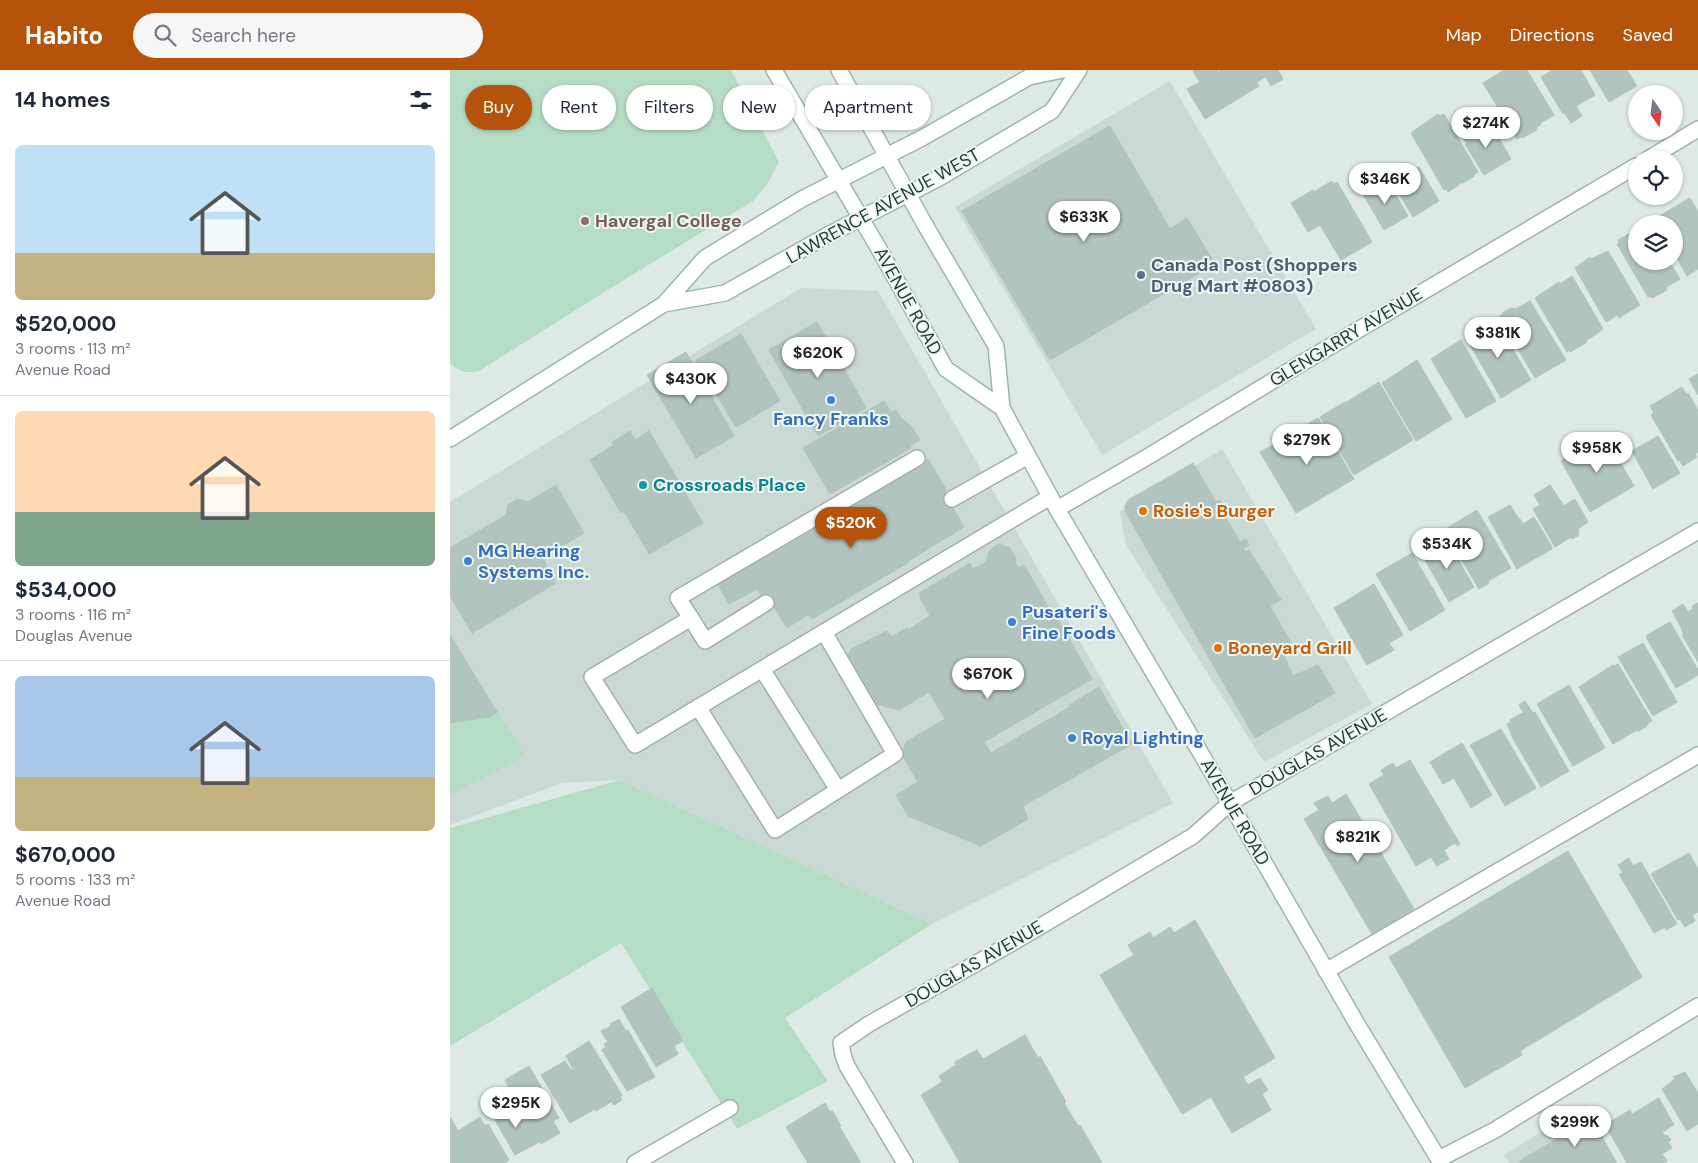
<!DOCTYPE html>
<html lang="en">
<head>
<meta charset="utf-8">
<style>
	:root { --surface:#fff; --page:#f6f6f7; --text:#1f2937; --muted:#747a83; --line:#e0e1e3; --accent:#b45309 }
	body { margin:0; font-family:"DM Sans",sans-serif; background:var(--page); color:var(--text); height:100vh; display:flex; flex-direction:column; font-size:19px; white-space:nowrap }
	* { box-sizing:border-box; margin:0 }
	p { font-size:16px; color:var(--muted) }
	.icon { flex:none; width:28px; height:28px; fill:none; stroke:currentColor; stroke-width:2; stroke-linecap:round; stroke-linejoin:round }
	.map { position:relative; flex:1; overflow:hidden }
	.details { display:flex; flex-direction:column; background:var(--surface); width:450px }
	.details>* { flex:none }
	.top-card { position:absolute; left:15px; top:15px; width:475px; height:45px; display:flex; gap:10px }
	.needle { width:32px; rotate:166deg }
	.fabs { position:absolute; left:1178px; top:15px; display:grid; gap:10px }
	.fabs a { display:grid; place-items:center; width:55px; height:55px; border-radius:50%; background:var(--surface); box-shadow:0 1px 4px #0004; font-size:25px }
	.price { position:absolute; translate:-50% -42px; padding:0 11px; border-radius:18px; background:#fff; color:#222; font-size:16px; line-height:32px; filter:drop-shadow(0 1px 2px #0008) }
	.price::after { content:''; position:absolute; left:50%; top:30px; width:15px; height:11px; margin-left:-8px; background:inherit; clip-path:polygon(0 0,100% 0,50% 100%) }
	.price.on { background:var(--accent); color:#fff }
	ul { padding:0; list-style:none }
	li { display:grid; align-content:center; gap:10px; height:265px; padding:0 15px }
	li+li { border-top:1px solid var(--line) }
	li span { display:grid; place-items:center; height:155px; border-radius:8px; color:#555 }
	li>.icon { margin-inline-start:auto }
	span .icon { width:90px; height:90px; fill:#fffc; stroke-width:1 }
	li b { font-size:21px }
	h2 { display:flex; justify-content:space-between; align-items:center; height:60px; padding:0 15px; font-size:21px }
	.tag { padding:0 18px; border-radius:22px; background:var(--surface); box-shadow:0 1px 4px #0004; font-size:18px; line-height:45px }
	.tag.on { background:var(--accent); color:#fff }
	header { display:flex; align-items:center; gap:30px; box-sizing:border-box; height:70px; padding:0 25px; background:var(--accent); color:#fff }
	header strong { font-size:24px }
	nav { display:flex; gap:28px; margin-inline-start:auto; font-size:18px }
	.search { width:350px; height:45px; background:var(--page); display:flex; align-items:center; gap:12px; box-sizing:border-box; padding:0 18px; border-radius:28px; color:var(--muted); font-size:19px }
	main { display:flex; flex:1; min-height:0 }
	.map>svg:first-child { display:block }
	.built { fill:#cbd9d4 }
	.green { fill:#b5dcc4 }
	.building { fill:#b2c4bf; stroke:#afc3bd }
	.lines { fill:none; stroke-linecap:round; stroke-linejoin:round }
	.lane-casing { stroke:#a0b1ad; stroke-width:18 }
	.street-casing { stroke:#a0b1ad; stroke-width:18 }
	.secondary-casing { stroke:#9cb5af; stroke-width:18 }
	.lane { stroke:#fff; stroke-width:15 }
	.street { stroke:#fff; stroke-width:15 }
	.secondary { stroke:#fff; stroke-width:15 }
	.education-dot { fill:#8d6e63; stroke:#edf6f3; stroke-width:2 }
	.service-dot { fill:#5c6f8a; stroke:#edf6f3; stroke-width:2 }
	.shop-dot { fill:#3f7fe0; stroke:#edf6f3; stroke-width:2 }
	.culture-dot { fill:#0f9aa8; stroke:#edf6f3; stroke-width:2 }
	.food-dot { fill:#e8710a; stroke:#edf6f3; stroke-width:2 }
	.labels { text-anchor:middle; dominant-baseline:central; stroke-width:4; stroke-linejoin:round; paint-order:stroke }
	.street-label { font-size:18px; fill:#1e3935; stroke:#edf6f3 }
	.education-label { font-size:18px; font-weight:bold; fill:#785e54; stroke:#edf6f3; text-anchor:start }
	.service-label { font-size:18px; font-weight:bold; fill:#4e5e75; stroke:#edf6f3; text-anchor:start }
	.shop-label { font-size:18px; font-weight:bold; fill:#366cbe; stroke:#edf6f3; text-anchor:start }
	.culture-label { font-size:18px; font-weight:bold; fill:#0d838f; stroke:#edf6f3; text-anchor:start }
	.food-label { font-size:18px; font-weight:bold; fill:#c56008; stroke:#edf6f3; text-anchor:start }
</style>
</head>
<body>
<header>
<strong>Habito</strong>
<div class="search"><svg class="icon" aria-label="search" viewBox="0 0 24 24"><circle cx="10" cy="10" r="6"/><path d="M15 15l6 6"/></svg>Search here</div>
<nav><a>Map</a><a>Directions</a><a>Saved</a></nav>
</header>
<main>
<section class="details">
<h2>14 homes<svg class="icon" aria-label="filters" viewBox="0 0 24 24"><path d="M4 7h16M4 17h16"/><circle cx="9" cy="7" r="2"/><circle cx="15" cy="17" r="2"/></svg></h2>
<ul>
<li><span style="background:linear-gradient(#bfe0f5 70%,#c2b280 0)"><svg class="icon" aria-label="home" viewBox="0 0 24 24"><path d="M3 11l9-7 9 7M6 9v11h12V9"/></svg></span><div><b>$520,000</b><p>3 rooms · 113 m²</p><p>Avenue Road</p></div></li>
<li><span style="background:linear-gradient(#ffd9b3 65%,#7fa58c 0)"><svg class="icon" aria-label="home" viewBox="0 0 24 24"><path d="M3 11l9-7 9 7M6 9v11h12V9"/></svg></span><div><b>$534,000</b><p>3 rooms · 116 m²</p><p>Douglas Avenue</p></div></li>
<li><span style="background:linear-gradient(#a9c7e8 65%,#c2b280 0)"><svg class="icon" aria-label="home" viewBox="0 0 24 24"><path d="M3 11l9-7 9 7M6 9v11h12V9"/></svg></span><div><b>$670,000</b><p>5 rooms · 133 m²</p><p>Avenue Road</p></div></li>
</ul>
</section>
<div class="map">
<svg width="1248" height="1093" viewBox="0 0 1248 1093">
	<rect width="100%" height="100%" fill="#dde9e5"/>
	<path class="built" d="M720,11L866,259L652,385L505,137Z
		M351,218L428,221L723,733L482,854L170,710L112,713L0,755V432Z
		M772,379L922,634L814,692L676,475L670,442Z
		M1136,1034L1167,1093H1059L1054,1085Z"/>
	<path class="green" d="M0,0H281L329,92L318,113L303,131L164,216L29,301C16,304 9,302 0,293Z
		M14,589L75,686L0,725V598Z
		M170,710L482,854L335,948L378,1011L287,1059L171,873L0,976V758Z"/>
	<path class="building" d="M745,0H767L768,2L771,0H799L809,16L755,49L737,19L750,12L743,1Z
		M800,0H828L833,9L821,16L816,7L807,12Z
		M1054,0H1077L1104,45L1090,53L1091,54L1086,58L1087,60L1072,68L1071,67L1067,69L1033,13Z
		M1103,0H1131L1145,25L1126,36L1132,46L1121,53L1114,42L1113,44L1091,7Z
		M1140,0H1177L1187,16L1159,32Z
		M988,44L990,46L994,44L1028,102L1024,105L1023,107L1013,113H1008L1009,115L998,122L996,119L994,120L961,63Z
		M660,56L720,159L737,148L765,194L600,290L512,141Z
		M1024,56L1030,65L1043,58L1061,89L1034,105L1015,74H1017L1010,63Z
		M969,97L989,131L963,147L943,113Z
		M937,110L958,146L934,160L913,124Z
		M882,111L884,114L887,112L922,172L891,190L870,155L858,162L841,133L863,120L864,122Z
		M1240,128L1248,142V199L1237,206L1224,183V154H1207L1204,149Z
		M1184,161L1185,163L1186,162V191H1219L1230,209L1216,217L1217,220L1202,228L1200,226L1198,227L1167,174L1169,173L1168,170Z
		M1158,181L1190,235L1169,248L1167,245L1156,252L1125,198L1140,187L1141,189Z
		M1122,206L1153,259L1136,271L1137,272L1120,282L1119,280L1117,282L1085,228L1109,212L1110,214Z
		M1080,231L1116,290L1085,308L1049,247L1053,244L1052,243L1061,238L1062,239L1064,238L1066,239Z
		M1042,249L1045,254L1047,253L1081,310L1051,328L1016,268L1034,258L1032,255Z
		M367,252L416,338L368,366L319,280Z
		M291,264L330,331L286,357L246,290Z
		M1011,270L1046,331L1016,348L981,289Z
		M236,282L284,366L246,388L197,305Z
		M967,290L1002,349L966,371L932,313Z
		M1248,304V325L1239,309Z
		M929,312L963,370L904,405L870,347L895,332V333Z
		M1232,317L1236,324L1238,323L1248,340V382L1245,384L1247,387L1233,396L1229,390L1228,391L1201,345L1204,343L1200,336Z
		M434,331L441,342L446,340L450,347L462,357L470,370L460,376L461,378L380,424L353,378Z
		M868,348L904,409L846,443L810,382L845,363L844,362Z
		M180,361L185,370L199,361L253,453L199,484L174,441L171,443L140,390L164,375L162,372Z
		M1155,366L1184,416L1140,442L1111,391Z
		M1208,366L1230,403L1203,419L1182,381Z
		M478,389L505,435L502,436L514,457L458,491L459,492L362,549L359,544L337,558L323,535L318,538L307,519L279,534L267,513L323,480L324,483L446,411L445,409Z
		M743,393L766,432L770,430L776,440L773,443L790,472L796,469L799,475L793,478L795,482L799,480L831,530L820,536L845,580L834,586L843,606L868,595L885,623L805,668L675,441V436L678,430Z
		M106,415L134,463L91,488L95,491L97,498L106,513L22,563L0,526V478L56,445L58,435L68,429L78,432Z
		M1100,415L1114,436L1125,429L1138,452L1128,459L1129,462L1127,463L1129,465L1122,469L1121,467L1105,477L1083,439L1090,435L1084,425Z
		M1060,435L1069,449H1070L1073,454L1084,447L1102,477V479L1067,499L1038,447Z
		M1027,440L1061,498L1038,511L1039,513L1029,519L994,460Z
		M995,467L1024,517L999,532L971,483Z
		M548,474L560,478L566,488L565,492L568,498L574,495L603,545L605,544L642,609L534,672L541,683L620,637L619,635L649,617L682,674L573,736L578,749L531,776L458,746L446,725L468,712L452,685L456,672L495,649L479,622L449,640L425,634L398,587L401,579L437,561L441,567L457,558L458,560L480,546L470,528L471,527L469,523L520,493L523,499L536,492L539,481Z
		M962,483L995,540L960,561L926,504Z
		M924,514L953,565L939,573L944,580L917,595L884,538Z
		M1248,533V592L1232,565L1234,564L1231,559H1232L1222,541L1233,534L1238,542L1243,539L1242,536Z
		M1220,552L1248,600V605L1226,618L1196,567L1197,565Z
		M0,565L47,642L39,647L0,653Z
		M1193,573L1227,632L1203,646L1168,587Z
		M1168,594L1202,651L1198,653L1196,657L1188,661H1185L1163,674L1129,617L1163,595L1164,596Z
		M1119,615L1155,678L1123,696L1087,634Z
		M1075,631L1083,643L1085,642L1119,701L1091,717L1061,665H1062L1057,654L1061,652L1060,650L1072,643L1073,645L1074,644L1069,635Z
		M1051,659L1086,718L1055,736L1020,675Z
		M1012,673L1042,725L1021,738L1004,708L993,714L980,692Z
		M960,690L1010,774L1007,776L1005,773L994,780L999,789L987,796L981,787L966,796L919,714L934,705L931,700L943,693L946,698Z
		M896,724L964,839L922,864L854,749L869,740L864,733L878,726L882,733Z
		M1118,781L1192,907L1070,981L1072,985L1015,1018L939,887Z
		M1239,783L1248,799V842L1242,845L1245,851L1235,857L1230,849L1228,850L1201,804Z
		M1179,788L1183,796L1191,792L1227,854L1216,860L1215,857L1204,863L1169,804L1173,803L1168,795Z
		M745,850L825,988L793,1007L798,1015L810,1008L818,1020L812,1024L821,1040L782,1063L761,1027L732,1044L650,905L684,885L678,875L700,862L703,868L720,857L724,863Z
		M202,918L233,971L224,976L228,984L206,997L171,937Z
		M169,949L176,961L178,960L205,1007L177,1021L152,980L156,977L154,974L158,972L151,961L161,956L160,954Z
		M575,965L588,988L590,986L616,1032L614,1033L628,1056L630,1055L652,1093H510L471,1025L492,1012L489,1006L506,995L505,992L527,980L533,989Z
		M139,971L172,1025L170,1027L172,1030L164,1035L161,1032L146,1041L145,1039L120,1053L91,1005L115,991L121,1000L123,999L116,986Z
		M79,996L109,1048L103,1051L110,1063L91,1074L55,1010Z
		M1235,1002L1248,1023V1054L1237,1061L1212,1019L1225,1009L1223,1007Z
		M1209,1028L1224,1055L1212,1062L1215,1066L1217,1065L1221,1070L1218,1072L1222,1078L1212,1084L1217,1091L1213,1093H1177L1155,1055L1180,1040L1182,1044Z
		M375,1033L380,1042L382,1040L391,1056H389L411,1093H358L336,1057Z
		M53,1035L57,1042L68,1036L89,1072L65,1085L45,1050L48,1048L44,1041Z
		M0,1047L8,1061L30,1047L35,1056L38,1054L59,1090L54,1093H0Z
		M1141,1049L1167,1093H1070L1071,1090Z"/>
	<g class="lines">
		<defs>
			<path id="lane" d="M502,429L578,386
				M316,533L255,571L241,548L142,607L185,675L600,427
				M241,548L228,528L467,388
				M312,599L388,720
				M248,637L325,760L445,684L374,562
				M876,901L1248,685"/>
			<path id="street" d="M1198,89L1248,59
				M607,439L699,386L852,293L1186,96
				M989,1089L1045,1060L1248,936
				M185,1093L280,1038
				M455,1093L397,996L393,985L391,973L419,954L569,869L743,766L780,733L1248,461"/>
			<path id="secondary" d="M324,0L429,179L496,299L552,338
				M389,0L474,153L546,276L552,338L607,439L780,733L907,954L991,1093
				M214,234L275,223L376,166L489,108L602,41L629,0
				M0,369L214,234L255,188L352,129L472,68L579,7L613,0"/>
		</defs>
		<use href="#lane" class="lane-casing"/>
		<use href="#street" class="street-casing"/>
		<use href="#secondary" class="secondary-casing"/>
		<use href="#lane" class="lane"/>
		<use href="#street" class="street"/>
		<use href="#secondary" class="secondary"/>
	</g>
	<circle class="education-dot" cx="135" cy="151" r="5"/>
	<circle class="service-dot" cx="691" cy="205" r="5"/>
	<g class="shop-dot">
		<circle cx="381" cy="330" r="5"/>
		<circle cx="18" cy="491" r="5"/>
		<circle cx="562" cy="552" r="5"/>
		<circle cx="622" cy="668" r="5"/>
	</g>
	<circle class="culture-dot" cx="193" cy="415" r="5"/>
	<g class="food-dot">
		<circle cx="693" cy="441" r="5"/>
		<circle cx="768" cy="578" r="5"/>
	</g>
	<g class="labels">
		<g class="street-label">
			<text transform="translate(433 136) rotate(-29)">LAWRENCE AVENUE WEST</text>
			<text transform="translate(458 231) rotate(61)">AVENUE ROAD</text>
			<text transform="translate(896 267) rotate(-31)">GLENGARRY AVENUE</text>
			<text transform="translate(868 682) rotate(-30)">DOUGLAS AVENUE</text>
			<text transform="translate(785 742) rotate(60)">AVENUE ROAD</text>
			<text transform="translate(524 894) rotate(-30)">DOUGLAS AVENUE</text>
		</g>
		<g class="education-label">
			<text x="145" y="151">Havergal College</text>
		</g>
		<g class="service-label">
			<text x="701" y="195">Canada Post (Shoppers<tspan x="701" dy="21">Drug Mart #0803)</tspan></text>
		</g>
		<g class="shop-label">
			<text x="381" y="349" text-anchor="middle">Fancy Franks</text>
			<text x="28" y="481">MG Hearing<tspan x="28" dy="21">Systems Inc.</tspan></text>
			<text x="572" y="542">Pusateri's<tspan x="572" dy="21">Fine Foods</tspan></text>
			<text x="632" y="668">Royal Lighting</text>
		</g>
		<g class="culture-label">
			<text x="203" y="415">Crossroads Place</text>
		</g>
		<g class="food-label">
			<text x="703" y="441">Rosie's Burger</text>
			<text x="778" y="578">Boneyard Grill</text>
		</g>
	</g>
</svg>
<div class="fabs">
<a><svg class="needle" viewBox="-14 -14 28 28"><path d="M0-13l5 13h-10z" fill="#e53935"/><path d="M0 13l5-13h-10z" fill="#747a83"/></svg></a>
<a><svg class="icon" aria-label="locate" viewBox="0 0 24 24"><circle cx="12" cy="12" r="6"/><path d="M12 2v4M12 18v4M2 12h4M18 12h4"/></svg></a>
<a><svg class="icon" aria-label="layers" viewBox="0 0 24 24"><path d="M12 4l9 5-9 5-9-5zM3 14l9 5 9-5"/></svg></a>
</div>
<b class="price" style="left:1036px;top:79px">$274K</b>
<b class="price" style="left:935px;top:135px">$346K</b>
<b class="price" style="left:634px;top:173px">$633K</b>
<b class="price" style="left:1048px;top:289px">$381K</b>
<b class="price" style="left:368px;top:309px">$620K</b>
<b class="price" style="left:241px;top:335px">$430K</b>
<b class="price" style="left:857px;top:396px">$279K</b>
<b class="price" style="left:1147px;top:404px">$958K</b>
<b class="price on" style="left:401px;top:479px">$520K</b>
<b class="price" style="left:997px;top:500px">$534K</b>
<b class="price" style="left:538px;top:630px">$670K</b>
<b class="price" style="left:908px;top:793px">$821K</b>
<b class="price" style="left:66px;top:1059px">$295K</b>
<b class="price" style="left:1125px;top:1078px">$299K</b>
<div class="top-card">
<a class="tag on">Buy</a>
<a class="tag">Rent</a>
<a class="tag">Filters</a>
<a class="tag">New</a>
<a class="tag">Apartment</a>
</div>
</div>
</main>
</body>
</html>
